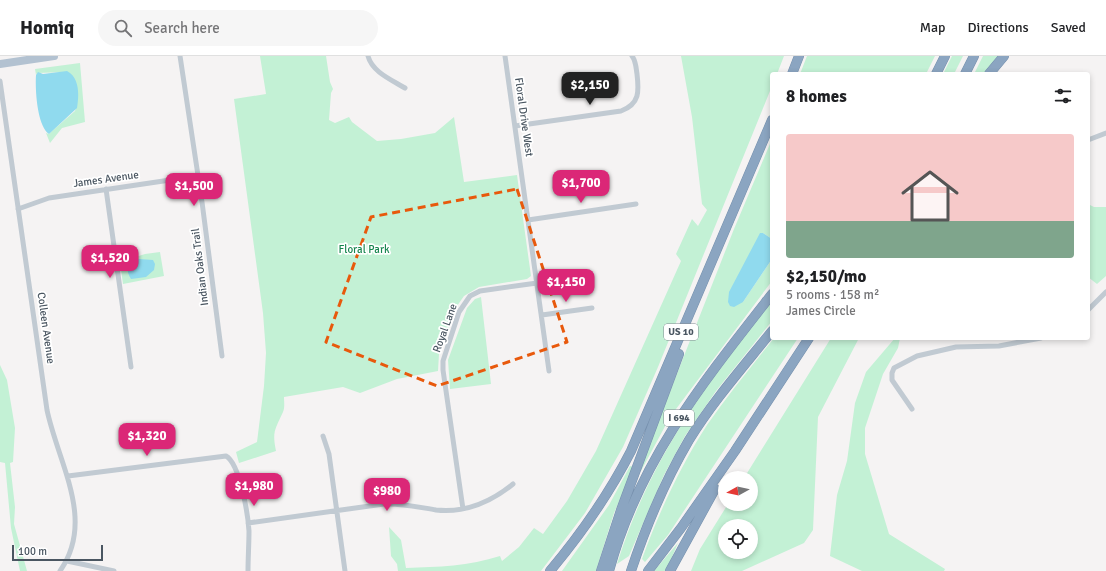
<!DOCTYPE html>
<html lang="en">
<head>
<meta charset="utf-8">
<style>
	:root { --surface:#fff; --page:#f6f6f6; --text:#202124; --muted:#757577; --line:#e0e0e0; --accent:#db2777 }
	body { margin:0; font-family:Signika,sans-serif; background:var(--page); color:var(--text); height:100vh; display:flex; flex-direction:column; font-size:15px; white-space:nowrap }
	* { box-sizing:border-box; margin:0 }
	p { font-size:13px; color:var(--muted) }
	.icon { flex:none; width:22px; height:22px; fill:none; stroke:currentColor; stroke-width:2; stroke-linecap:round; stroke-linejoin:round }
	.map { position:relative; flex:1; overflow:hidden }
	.sheet { position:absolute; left:770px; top:16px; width:320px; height:268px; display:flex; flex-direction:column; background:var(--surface); border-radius:4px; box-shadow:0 2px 6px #0003 }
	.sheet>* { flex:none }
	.needle { width:26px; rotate:262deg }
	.controls { position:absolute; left:718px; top:415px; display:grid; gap:8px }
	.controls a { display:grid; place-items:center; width:40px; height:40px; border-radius:50%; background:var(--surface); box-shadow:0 2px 6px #0003; font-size:20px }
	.scale { position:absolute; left:12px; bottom:10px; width:91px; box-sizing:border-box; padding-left:4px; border:2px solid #4a5661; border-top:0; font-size:11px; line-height:14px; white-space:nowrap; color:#4a5661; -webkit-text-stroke:3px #fff; paint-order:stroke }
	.price { position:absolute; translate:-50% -34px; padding:0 9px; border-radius:8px; background:var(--accent); color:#fff; font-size:13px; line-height:26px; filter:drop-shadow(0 1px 2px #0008) }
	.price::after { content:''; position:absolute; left:50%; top:24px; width:12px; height:9px; margin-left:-6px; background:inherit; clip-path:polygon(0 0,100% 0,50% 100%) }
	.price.selected { background:#222; color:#fff }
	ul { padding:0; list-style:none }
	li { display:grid; align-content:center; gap:8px; height:212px; padding:0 16px }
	li span { display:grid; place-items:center; height:124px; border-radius:4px; color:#555 }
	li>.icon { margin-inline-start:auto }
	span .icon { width:72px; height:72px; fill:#fffc; stroke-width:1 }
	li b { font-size:17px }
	h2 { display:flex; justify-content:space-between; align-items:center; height:48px; padding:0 16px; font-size:17px }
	header { display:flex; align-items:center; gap:24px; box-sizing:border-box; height:56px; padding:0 20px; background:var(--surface); border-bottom:1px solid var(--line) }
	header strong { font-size:19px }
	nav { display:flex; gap:22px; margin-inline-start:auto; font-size:14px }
	.search { width:280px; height:36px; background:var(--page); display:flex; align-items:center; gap:10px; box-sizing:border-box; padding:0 14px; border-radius:22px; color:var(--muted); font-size:15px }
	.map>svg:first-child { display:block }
	.green { fill:#c3f1d5; fill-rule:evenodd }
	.water { fill:#90daee }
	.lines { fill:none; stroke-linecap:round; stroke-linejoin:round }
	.motorway-casing { stroke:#7690ad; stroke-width:10 }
	.minor { stroke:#c1cad2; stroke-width:5 }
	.primary { stroke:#b3c2d1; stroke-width:8 }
	.motorway { stroke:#8ba5c1; stroke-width:9 }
	.marked { fill:none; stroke:#e8590c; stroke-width:3; stroke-dasharray:8 5; stroke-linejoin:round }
	.labels { text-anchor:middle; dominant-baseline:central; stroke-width:3.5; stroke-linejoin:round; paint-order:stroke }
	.shield { fill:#fff; stroke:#808990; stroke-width:1 }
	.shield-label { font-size:10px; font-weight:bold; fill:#4a5661 }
	.street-label { font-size:11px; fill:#4a5661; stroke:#fff }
	.park-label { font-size:11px; fill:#17864f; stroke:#fff }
</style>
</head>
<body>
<header>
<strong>Homiq</strong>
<div class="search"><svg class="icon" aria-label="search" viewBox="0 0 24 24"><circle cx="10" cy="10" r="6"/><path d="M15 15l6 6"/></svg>Search here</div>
<nav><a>Map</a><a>Directions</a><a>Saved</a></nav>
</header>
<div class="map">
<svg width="1106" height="515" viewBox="0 0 1106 515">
	<rect width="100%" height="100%" fill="#f5f3f3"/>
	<path class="green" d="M260,0H326L330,26L333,33L331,37L329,64L335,67L349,61L352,66L377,85L401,83L435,77L454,61L464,126L517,119L531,220L527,223L479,231L464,240L457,250L439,298L438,315L397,323L360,337L343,331L284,341C284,345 285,352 283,356C275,374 272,375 276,395L239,407L236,396L257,386L264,330L266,297L263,257L234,43L266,38Z
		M681,0H784L777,18H772V30L658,311L623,391L585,457L541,515H398L397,508L391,500L389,471L401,484L406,512C438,511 469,510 500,500L502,505L519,491L534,472L543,478L567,445L596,395L681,205L676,198L692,163L698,170L707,154L702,148L692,61Z
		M807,0H935L926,18H800Z
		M952,0H963L954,18H943Z
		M983,0H999L984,18H974Z
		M80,7L85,66L62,72L50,87L46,77L49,78L51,76L75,55L77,47L76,26L67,16L37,17L36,19L35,13Z
		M772,83V183L763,177L743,246L772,203V225L670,361L641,415L639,414L734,173Z
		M1088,148L1094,151H1106V220L1097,228L1088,221Z
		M160,196L164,220L123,228L120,206L145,198Z
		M481,241L491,328L450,333L448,304L467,252L475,243Z
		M772,245V265L716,335L685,380L664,419L629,500L617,508C650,402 704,331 772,245Z
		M774,282H798L668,479L645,506L642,503C659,456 680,411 707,369C728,339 751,311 774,282Z
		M831,282H859L818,361L813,474L804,487L742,515H691L700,493L728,448H751V422H744ZM725,470H751V496H725Z
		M895,282H900L898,292L883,318L865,372V398L889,478L945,513L944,515H862L830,500L837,439L847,405L855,347L866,316Z
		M0,309L7,324L15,372L13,406L10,407L15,451L14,468L27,515H20L11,472L5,407L0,406Z
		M630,410L634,411L614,457L596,515H562L609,449Z
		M678,487L666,515H654L677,488Z"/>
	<path class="water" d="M67,15C80,22 79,39 77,52L49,78C37,70 35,33 36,19L38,16L43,18Z
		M760,177H763L772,183V203L743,246L734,251L730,250L728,246L729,236Z
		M139,203L153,204L155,208L154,214L146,221L131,223C124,212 129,207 139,203Z"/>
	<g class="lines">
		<defs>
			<path id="motorway" d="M792,18L799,0
				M936,18L945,0
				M965,18L974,0
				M989,18L1004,0
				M550,515C581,478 609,438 631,395L772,64
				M601,515L621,454L679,298
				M609,515C639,405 703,326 772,238
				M631,515C646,470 665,425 689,384C713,345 744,310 772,275
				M648,515L681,472L735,395L809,282
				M670,515L715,433"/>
		</defs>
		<use href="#motorway" class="motorway-casing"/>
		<path class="minor" d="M180,0L202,146L222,300
			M368,0C372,16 392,24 405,32
			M505,0L549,315
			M0,25L47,354C58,407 96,464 60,515
			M515,70L621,55C640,48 639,35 637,18C636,12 636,5 632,0
			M1088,84L1106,77
			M106,133L131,311
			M18,153L49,142L197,120
			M528,164L636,148
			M1088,254L1106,236
			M542,259L592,252
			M912,353L892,324V317L894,312L917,300L956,291L999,290L1041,282
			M323,380L329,398L345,515
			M68,420L226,400C240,408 248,459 249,475C249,488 248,502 248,515
			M463,453L443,314V305L459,256L470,240L480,235L537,227
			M248,467L384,448C402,447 418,451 436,454C465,457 491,446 513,428
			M67,505L114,515"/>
		<path class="primary" d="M0,8L54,0"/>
		<use href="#motorway" class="motorway"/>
	</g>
	<path class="marked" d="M517,133L567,286L437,330L326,286L371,161Z"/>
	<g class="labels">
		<g class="shield">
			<rect x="664" y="268" width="34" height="16" rx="3"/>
			<rect x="664" y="354" width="30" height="16" rx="3"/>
		</g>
		<g class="shield-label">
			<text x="681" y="276">US 10</text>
			<text x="679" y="362">I 694</text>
		</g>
		<g class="street-label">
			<text transform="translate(524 61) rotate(82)">Floral Drive West</text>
			<text transform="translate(106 123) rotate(-8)">James Avenue</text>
			<text transform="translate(200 211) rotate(-97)">Indian Oaks Trail</text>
			<text transform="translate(46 272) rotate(82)">Colleen Avenue</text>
			<text transform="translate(445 272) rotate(-70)">Royal Lane</text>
		</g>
		<g class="park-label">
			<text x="364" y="193">Floral Park</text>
		</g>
	</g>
</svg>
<div class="controls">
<a><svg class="needle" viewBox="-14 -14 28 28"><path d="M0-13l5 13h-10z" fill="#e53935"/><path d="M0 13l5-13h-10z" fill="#757577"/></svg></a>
<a><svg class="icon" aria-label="locate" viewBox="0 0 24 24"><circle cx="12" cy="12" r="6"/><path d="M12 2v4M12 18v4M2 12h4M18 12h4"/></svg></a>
</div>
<div class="scale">100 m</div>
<b class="price selected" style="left:590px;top:50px">$2,150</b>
<b class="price" style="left:581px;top:148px">$1,700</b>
<b class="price" style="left:194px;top:151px">$1,500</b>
<b class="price" style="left:110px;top:223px">$1,520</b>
<b class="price" style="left:566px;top:247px">$1,150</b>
<b class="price" style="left:147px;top:401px">$1,320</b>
<b class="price" style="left:254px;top:451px">$1,980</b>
<b class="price" style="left:387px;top:456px">$980</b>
<section class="sheet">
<h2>8 homes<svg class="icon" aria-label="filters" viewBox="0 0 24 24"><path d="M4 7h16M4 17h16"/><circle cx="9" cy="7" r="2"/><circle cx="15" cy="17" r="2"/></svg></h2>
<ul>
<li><span style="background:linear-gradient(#f6c9c9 70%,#7fa58c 0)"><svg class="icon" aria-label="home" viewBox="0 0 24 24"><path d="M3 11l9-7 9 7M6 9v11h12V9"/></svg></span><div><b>$2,150/mo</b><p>5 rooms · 158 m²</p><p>James Circle</p></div></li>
</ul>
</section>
</div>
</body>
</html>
